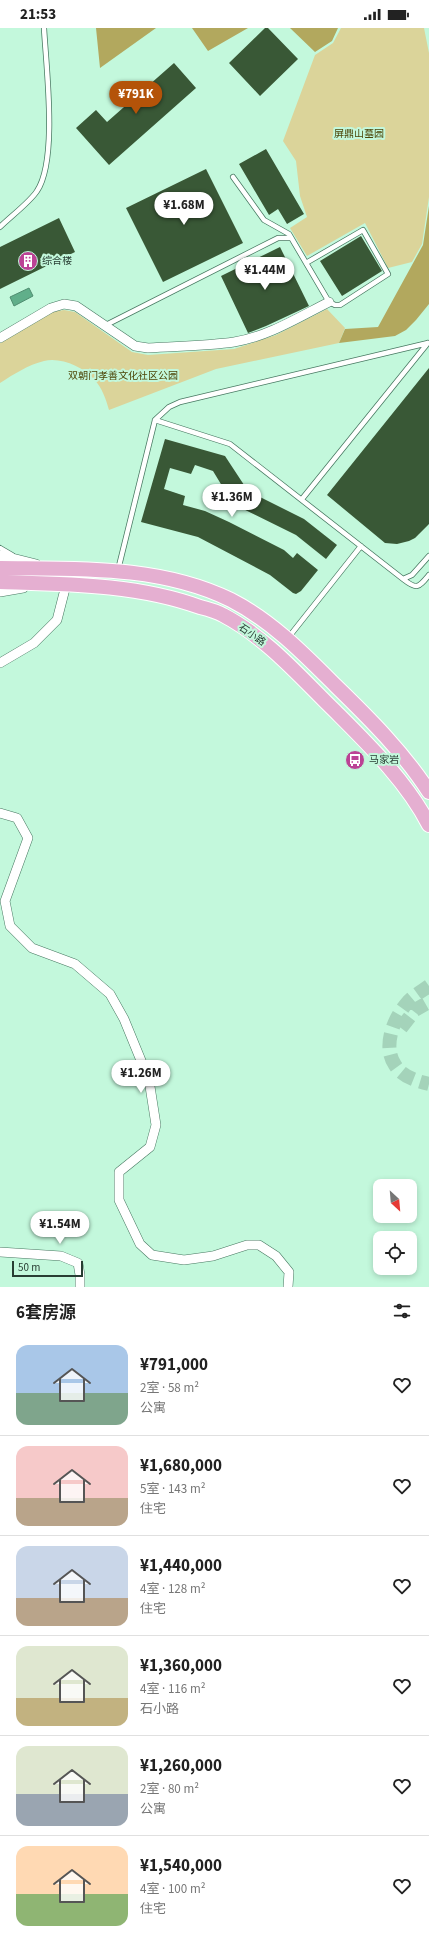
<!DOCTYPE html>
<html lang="zh">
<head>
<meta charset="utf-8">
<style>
	:root { --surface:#fff; --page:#f6f6f6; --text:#222; --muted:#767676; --line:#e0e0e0; --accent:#b45309 }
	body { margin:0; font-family:"Source Sans 3","Noto Sans SC",sans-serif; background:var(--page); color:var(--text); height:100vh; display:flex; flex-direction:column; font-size:15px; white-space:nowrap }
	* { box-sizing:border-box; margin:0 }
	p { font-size:13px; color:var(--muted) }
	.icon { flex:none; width:22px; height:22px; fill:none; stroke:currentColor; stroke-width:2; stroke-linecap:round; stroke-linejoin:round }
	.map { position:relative; height:1259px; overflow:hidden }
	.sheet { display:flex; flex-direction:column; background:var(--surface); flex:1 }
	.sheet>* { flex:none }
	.needle { width:26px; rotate:154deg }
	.controls { position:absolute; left:373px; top:1151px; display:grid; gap:8px }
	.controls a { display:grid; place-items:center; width:44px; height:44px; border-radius:8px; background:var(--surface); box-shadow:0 2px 6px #0003; font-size:20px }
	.scale { position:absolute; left:12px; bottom:10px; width:71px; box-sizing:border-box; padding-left:4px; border:2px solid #283d33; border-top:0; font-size:11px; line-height:14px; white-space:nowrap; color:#283d33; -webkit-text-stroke:3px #c3f8dc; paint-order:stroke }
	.price { position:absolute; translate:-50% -34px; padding:0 9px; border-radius:14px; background:#fff; color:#222; font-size:13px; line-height:26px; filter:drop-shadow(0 1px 2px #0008) }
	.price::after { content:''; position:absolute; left:50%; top:24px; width:12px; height:9px; margin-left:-6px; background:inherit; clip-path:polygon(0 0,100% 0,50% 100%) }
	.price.on { background:var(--accent); color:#fff }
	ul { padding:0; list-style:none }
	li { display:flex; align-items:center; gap:12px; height:100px; padding:0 16px }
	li+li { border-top:1px solid var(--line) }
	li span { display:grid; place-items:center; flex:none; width:112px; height:80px; border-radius:12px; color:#555 }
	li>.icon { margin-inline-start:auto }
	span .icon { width:48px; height:48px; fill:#fffc; stroke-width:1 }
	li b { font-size:17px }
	h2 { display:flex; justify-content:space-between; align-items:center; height:48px; padding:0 16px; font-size:17px }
	.status { display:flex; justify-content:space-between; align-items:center; height:28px; padding:0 20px; background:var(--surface); direction:ltr }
	.status svg { height:11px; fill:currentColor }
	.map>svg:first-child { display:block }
	.green { fill:#dbd49a }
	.forest { fill:#b2a85e }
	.water { fill:#60af8a; stroke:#4f8d70 }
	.building { fill:#395836 }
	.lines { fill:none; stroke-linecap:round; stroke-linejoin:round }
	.primary-tunnel { stroke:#a4d3ba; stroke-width:14; stroke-dasharray:14 7; stroke-linecap:butt }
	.service-casing { stroke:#477861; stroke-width:6 }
	.minor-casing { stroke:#477861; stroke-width:10 }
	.tertiary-casing { stroke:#477861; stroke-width:12 }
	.primary-casing { stroke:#fff; stroke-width:16 }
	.service { stroke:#fff; stroke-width:4.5 }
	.minor { stroke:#fff; stroke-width:9 }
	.tertiary { stroke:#fff; stroke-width:11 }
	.primary { stroke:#e5afd1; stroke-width:14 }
	.labels { text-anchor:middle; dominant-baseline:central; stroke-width:4; stroke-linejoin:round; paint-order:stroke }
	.park-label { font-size:10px; fill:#4d4609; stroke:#c3f8dc }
	.poi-label { font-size:10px; fill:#283d33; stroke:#c3f8dc; text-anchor:start }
	.street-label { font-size:10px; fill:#283d33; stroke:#c3f8dc }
</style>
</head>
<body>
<div class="status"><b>21:53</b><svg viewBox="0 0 49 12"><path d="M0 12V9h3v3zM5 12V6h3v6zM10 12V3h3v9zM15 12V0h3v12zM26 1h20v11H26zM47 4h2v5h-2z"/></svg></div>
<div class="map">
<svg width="429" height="1259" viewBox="0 0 429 1259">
	<rect width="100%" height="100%" fill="#c3f8dc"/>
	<path class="green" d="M341,0H424L429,25V169L422,216L412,234L388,240L365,195L307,228L290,200L307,189L300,168L296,133L283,113L315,27L333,15Z
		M327,281L345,300L339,315L216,341L109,382C106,371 102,360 94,351C83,339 61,329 44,333C28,337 14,346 0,355V315L51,284L64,282L75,284L132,324L148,327L234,321L276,307Z"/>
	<path class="forest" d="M96,0H156L100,40Z
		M192,0H248L208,23Z
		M290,0H338L332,13L315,24Z
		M429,178V276L416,292L406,302L395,308L339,315L345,301L378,299L423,217Z"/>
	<path class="water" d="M29,260L33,268L14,278L10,269Z"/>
	<path class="building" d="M265,0H268L298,31L260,68L229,35Z
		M174,35L196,60L109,137L76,100L96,82L107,94Z
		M266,121L304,186L287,196L278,181L269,187L239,136Z
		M206,141L243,215L163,254L126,180Z
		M59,190L75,224L0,261V219Z
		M361,208L382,243L342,268L320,233Z
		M280,219L309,278L266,298L248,305L221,248Z
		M429,340V496L415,510L409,513L397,516L385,515L327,467Z
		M165,411L225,428L248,463L304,491L337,517L326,531L296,507L233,476L213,443L195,437L191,446L170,440L164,461L185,468L183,477L205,483L229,494L284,522L293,530L297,525L318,542L301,563L296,566L293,565L270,547L198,509L141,494Z"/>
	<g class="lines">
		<path class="primary-tunnel" d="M429,958C422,963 413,968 407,975C394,990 382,1018 395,1037C402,1049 417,1053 429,1056
			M401,1000L415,982L429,974"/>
		<defs>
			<path id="service" d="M233,149L264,192L289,206L329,274L335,277H340L388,246L363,202L306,235
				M0,199C10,189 30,174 37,163C58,132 46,38 44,0
				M106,297L278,210H291
				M155,392L169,379L180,374L428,315
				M302,471L428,315
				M0,520L12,527
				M118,542L155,392L230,416L403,551L412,547L429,528
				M403,551C417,562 418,560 429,547
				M288,610L361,518"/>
			<path id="minor" d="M0,310L51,280L64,276L76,278L135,318L148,320C177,318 206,318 234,314C267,309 299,289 329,274
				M0,635L34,615L57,592L66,557
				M0,785L17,790L28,810L5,873L10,898L32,920L75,936L110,966L124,991L149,1052L156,1097L150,1119L119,1144V1172L140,1216L152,1227L184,1232L213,1228L247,1217H259L276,1228L289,1244L288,1259
				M0,1224L61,1228L78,1235L80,1247V1259"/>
			<path id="tertiary" d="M0,528L36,537
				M0,563L23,559"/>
			<path id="primary" d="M0,540C77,541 160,537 231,572C272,593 304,626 336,658C369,690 404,725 429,764
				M0,554C67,556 137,556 200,579C208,581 216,583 223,587C267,610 300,649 335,683C369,717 407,754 429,797"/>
		</defs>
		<use href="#service" class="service-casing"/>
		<use href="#minor" class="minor-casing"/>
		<use href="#tertiary" class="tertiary-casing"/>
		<use href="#primary" class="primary-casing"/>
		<use href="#service" class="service"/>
		<use href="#minor" class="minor"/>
		<use href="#tertiary" class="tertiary"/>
		<use href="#primary" class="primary"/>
	</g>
	<defs>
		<symbol id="building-disc" viewBox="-11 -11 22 22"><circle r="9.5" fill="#bb4295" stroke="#c3f8dc"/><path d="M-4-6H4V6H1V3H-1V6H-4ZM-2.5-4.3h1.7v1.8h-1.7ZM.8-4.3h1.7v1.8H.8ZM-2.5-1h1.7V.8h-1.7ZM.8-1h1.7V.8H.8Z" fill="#fff"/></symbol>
		<symbol id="bus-disc" viewBox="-11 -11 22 22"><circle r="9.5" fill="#bb4295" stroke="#c3f8dc"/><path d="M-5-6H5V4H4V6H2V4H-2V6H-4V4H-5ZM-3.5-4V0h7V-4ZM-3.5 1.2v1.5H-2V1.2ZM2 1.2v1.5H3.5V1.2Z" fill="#fff"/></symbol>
	</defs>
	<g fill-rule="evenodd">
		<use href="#building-disc" x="17" y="222" width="22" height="22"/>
		<use href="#bus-disc" x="344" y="721" width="22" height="22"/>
	</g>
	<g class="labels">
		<g class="park-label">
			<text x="359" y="106">屏鼎山墓园</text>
			<text x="123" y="348">双朝门孝善文化社区公园</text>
		</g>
		<g class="poi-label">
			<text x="42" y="233">综合楼</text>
			<text x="369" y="732">马家岩</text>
		</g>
		<g class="street-label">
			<text transform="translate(252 607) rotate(35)">石小路</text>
		</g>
	</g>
</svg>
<div class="controls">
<a><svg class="needle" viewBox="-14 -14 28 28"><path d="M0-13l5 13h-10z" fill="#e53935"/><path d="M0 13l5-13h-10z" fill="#767676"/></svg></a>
<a><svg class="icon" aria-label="locate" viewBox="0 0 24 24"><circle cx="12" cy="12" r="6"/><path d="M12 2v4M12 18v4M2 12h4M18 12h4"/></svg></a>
</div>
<div class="scale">50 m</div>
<b class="price on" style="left:136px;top:87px">¥791K</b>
<b class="price" style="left:184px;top:198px">¥1.68M</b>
<b class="price" style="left:265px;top:263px">¥1.44M</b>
<b class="price" style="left:232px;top:490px">¥1.36M</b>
<b class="price" style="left:141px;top:1066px">¥1.26M</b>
<b class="price" style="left:60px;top:1217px">¥1.54M</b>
</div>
<section class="sheet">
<h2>6套房源<svg class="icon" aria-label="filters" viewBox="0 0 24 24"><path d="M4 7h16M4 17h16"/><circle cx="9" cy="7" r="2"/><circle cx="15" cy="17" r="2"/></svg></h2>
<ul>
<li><span style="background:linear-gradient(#a9c7e8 60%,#7fa58c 0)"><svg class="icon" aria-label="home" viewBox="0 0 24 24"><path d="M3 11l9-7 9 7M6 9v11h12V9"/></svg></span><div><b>¥791,000</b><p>2室 · 58 m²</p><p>公寓</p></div><svg class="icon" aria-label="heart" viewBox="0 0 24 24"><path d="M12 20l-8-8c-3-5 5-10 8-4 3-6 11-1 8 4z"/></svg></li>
<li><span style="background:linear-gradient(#f6c9c9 65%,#b9a48a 0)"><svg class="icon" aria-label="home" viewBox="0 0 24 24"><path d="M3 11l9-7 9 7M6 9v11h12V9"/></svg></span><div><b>¥1,680,000</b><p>5室 · 143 m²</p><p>住宅</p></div><svg class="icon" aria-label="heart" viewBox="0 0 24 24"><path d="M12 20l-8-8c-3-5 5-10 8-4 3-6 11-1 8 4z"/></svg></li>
<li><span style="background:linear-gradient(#c9d6e8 65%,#b9a48a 0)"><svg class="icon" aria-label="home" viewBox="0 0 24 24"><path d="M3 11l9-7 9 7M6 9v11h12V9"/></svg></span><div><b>¥1,440,000</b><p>4室 · 128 m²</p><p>住宅</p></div><svg class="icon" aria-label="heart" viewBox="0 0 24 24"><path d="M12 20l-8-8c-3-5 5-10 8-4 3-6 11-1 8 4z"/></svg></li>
<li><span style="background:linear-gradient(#dfe7d0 65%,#c2b280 0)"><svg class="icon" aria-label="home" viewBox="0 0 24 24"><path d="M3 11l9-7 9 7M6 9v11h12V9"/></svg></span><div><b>¥1,360,000</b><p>4室 · 116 m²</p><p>石小路</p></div><svg class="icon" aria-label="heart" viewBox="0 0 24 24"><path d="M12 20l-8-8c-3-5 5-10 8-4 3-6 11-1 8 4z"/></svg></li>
<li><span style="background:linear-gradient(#dfe7d0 60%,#9aa5b1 0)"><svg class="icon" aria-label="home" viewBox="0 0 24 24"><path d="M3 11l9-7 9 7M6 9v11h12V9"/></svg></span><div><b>¥1,260,000</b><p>2室 · 80 m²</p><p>公寓</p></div><svg class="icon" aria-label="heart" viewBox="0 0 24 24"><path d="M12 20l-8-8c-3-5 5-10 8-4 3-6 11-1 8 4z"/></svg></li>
<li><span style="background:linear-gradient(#ffd9b3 60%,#8fb573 0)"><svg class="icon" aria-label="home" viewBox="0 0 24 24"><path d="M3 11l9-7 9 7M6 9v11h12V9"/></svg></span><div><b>¥1,540,000</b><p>4室 · 100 m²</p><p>住宅</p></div><svg class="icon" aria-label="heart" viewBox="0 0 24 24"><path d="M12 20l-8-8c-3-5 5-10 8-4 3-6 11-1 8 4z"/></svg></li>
</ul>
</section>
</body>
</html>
